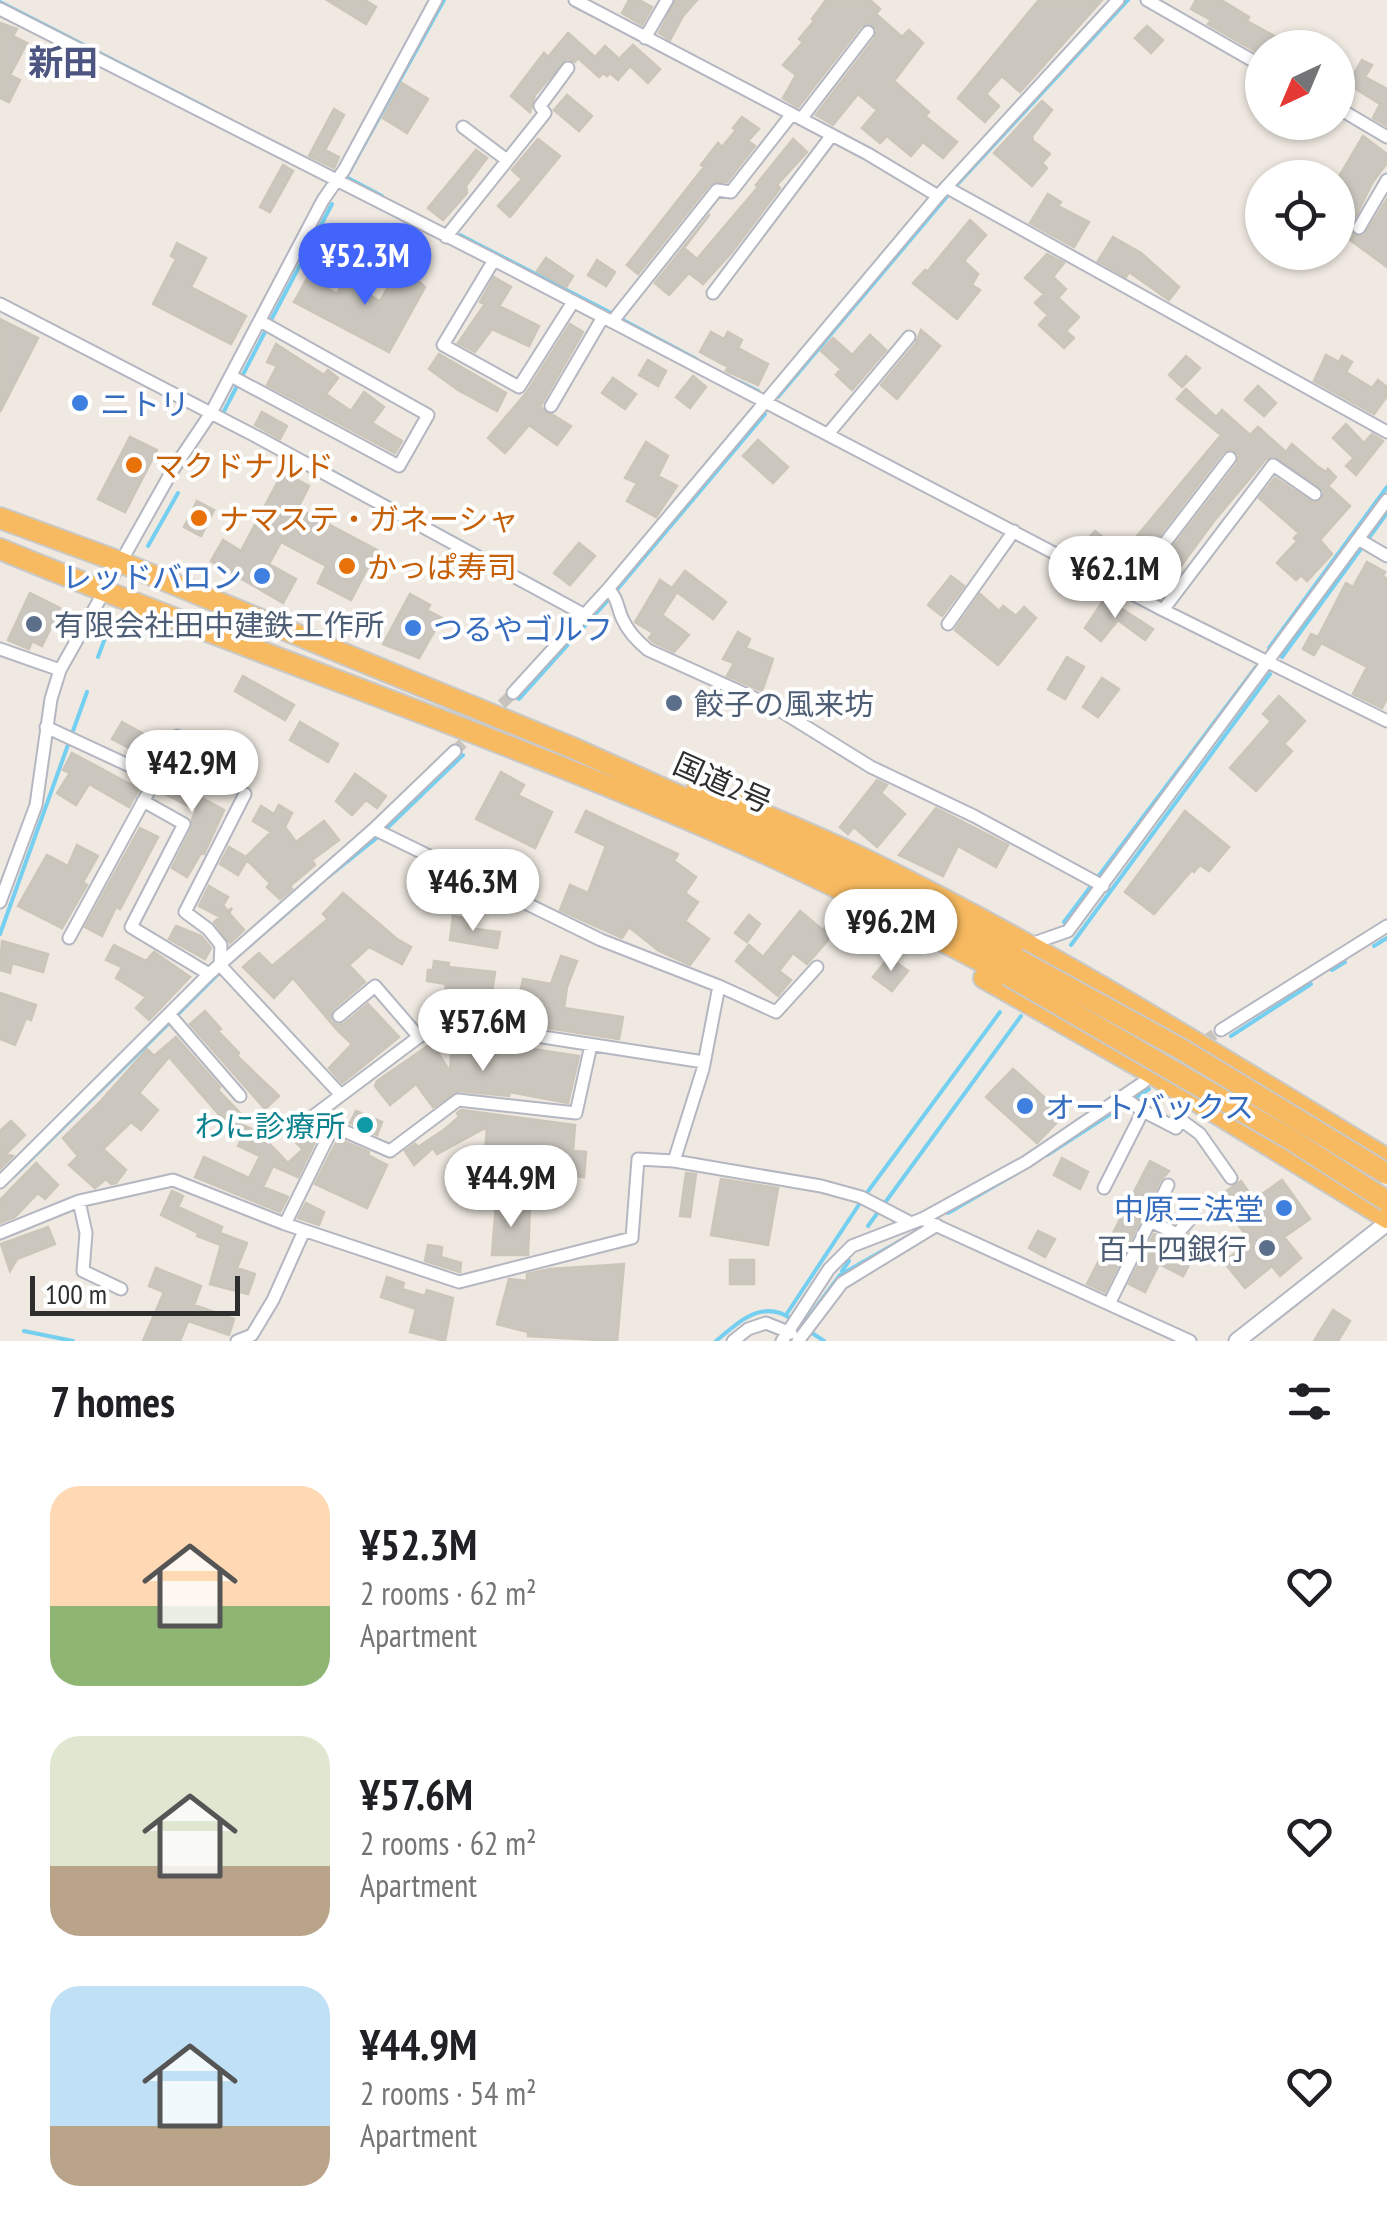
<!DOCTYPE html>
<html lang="en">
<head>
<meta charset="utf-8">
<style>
	:root { --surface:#fff; --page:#f6f6f6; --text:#202124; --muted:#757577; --accent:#4264fb }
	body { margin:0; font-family:"PT Sans Narrow","Noto Sans JP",sans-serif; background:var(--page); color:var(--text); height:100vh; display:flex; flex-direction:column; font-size:38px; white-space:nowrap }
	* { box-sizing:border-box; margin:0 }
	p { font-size:32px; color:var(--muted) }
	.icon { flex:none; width:55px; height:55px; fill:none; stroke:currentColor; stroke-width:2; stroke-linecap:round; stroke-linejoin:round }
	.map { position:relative; height:1341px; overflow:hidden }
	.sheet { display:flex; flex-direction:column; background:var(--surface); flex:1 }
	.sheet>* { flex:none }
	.needle { width:65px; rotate:224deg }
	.fabs { position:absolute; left:1245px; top:30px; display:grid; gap:20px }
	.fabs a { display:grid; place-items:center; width:110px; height:110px; border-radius:50%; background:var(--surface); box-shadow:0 2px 8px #0004; font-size:50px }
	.scale { position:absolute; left:30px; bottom:25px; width:210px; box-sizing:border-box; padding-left:10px; border:5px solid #2e2e2e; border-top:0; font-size:28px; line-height:35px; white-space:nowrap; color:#2e2e2e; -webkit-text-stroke:8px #fff; paint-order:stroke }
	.price { position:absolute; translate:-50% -85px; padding:0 22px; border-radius:35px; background:#fff; color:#222; font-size:32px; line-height:65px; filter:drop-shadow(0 2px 5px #0008) }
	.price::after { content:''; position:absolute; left:50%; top:60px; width:30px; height:22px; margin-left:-15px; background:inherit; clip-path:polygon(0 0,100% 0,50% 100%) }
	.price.on { background:var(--accent); color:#fff }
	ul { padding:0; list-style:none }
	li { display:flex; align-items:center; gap:30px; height:250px; padding:0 50px }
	li span { display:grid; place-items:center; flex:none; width:280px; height:200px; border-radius:30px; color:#555 }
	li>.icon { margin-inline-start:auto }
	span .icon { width:120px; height:120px; fill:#fffc; stroke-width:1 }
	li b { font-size:42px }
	h2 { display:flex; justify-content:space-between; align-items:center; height:120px; padding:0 50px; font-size:42px }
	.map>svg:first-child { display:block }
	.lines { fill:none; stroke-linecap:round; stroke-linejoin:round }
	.stream { stroke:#75cff0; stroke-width:4 }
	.building { fill:#cbc7bf; stroke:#cbc5ba; stroke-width:2.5 }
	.minor-tunnel { stroke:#c8c4bd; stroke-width:11; stroke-dasharray:11 5.5; stroke-linecap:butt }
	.minor-casing { stroke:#b4b7c1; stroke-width:15 }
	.tertiary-casing { stroke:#b4b7c1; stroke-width:19 }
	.trunk-casing { stroke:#c9c9c9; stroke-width:24 }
	.minor { stroke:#fff; stroke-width:11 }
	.tertiary { stroke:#fff; stroke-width:15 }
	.trunk { stroke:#f8ba60; stroke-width:20 }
	.trunk-bridge-casing { stroke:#c9c9c9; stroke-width:24; stroke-linecap:butt }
	.trunk-bridge { stroke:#f8ba60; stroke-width:20 }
	.shop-dot { fill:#3f7fe0; stroke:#fff; stroke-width:4 }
	.food-dot { fill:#e8710a; stroke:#fff; stroke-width:4 }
	.service-dot { fill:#5c6f8a; stroke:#fff; stroke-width:4 }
	.culture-dot { fill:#0f9aa8; stroke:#fff; stroke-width:4 }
	.labels { text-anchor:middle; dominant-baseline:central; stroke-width:8; stroke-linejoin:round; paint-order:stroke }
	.shop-label { font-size:30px; fill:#366cbe; stroke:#fff; text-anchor:start }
	.food-label { font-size:30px; fill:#c56008; stroke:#fff; text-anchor:start }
	.service-label { font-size:30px; fill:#4e5e75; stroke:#fff; text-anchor:start }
	.street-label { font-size:30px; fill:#2e2e2e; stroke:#fff }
	.culture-label { font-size:30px; fill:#0d838f; stroke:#fff; text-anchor:end }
	.quarter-label { font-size:35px; font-weight:bold; fill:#4d5680; stroke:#fff }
</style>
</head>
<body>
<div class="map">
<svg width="1387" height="1341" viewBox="0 0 1387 1341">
	<rect width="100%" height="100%" fill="#efe9e1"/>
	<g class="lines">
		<path class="stream" d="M0,2L207,108
			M348,174L444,0
			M348,178L382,196
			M955,187L1128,0
			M460,235L613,314
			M621,319L696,359
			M270,322L332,204
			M740,382L758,391
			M778,397L949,194
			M222,415L266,330
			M304,456L559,595
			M148,546L178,493
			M615,592L765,414
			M1269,648L1387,487
			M98,657L111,622
			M1282,657L1387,513
			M519,699L609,599
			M386,829L463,755
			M328,877L379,836
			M1064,922L1256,667
			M0,934L87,692
			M1071,945L1270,674
			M249,946L317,887
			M1374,946L1387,938
			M1332,970L1345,962
			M177,1015L223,969
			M1231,1036L1311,984
			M1047,1155L1149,1089
			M13,1177L170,1022
			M948,1213L1017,1173
			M868,1226L1021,1016
			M842,1271L849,1261
			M786,1315L866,1194L1000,1012
			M800,1329L840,1275L907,1237
			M24,1331L73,1341
			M809,1331L824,1341
			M716,1341C740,1321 763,1298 793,1320"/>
	</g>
	<path class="building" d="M327,0H365L376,7L366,24Z
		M629,0H639L652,7L642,25L622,13Z
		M676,0H697L683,16L670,40L659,33Z
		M826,0H870L880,9L876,14L902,37L909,30L923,43L894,81L929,112L925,116L957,142L943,158L923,142L911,156L887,136L880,143L862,128L877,110L858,94L833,125L816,115L875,38L877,29L870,23L861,26L798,107L783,98L796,75L783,65L803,42L799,39L814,21L812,19Z
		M1039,0H1102L1020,92L1002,76L986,94L999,106L985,122L958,98Z
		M1196,0H1221L1249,17L1247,21L1278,38L1273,48H1262V55L1208,24L1211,20L1191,9Z
		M0,23L17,29L13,36L27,43L10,75L20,80L9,102L0,98Z
		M1147,26L1163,40L1151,53L1135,38Z
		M568,33L595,57L605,46L619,59L633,45L660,69L648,83L630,66L618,80L610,73L607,76L603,73L599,77L578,58L575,62L567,58L535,95L530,112L511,96L544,53L548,57Z
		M1362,60L1372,65L1365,77L1387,89V126L1373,118L1380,104L1348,84Z
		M402,83L428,99L407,133L383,118Z
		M567,95L592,116L579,131L554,110Z
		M1042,101L1052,110L1032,136L1033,141L1050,154L1042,163L1047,168L1032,186L994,153Z
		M334,109L344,115L325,150L339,157L334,168L309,156Z
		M742,117L759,129L748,141L755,146L727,182L710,184L638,274L627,265L704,167L701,165L718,143L722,147L736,130L733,128Z
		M1363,136L1387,154V163L1372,183L1350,229L1355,236H1364L1387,199V267L1338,231V178Z
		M538,139L560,156L510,217L498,206L522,179L512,170Z
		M793,139L807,152L777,185L780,188L732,252L703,284L689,273L669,295L655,283L710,214L684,248L697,259L758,187L756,185Z
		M476,150L487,158L466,186L467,193L443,220L428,208Z
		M283,165L293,171L270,212L260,207Z
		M1048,194L1061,202L1058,206L1089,222L1074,247L1030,223Z
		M970,220L986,235L964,261L978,274L972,285L980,290L957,319L913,283L925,270L927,272Z
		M1113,237L1141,253L1179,287L1169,300L1129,272L1126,277L1098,261Z
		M177,243L206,258L191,287L246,316L231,344L153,304L176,259L171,256Z
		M1047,254L1064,263L1053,277L1066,289L1058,298L1079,317L1066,331L1074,338L1064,348L1039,325L1048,315L1035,303L1044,294L1025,278Z
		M546,258L573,276L566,287L537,271Z
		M597,260L615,272L606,286L588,275Z
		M397,271L404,275L406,271L425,287L389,352L294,302L308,277L337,294L344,281L380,301Z
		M494,277L511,287L499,306L539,326L529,346L492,329L475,352L458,343L485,304L480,302Z
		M0,319L38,338L0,412Z
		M570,324L583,332L540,407L571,426L557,445L529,425L505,453L488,438L527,392Z
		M921,330L940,346L897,399L881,385L916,343Z
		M711,332L724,339L728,332L742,340L738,348L768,364L758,385L726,371L728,367L700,352Z
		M870,335L886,350L852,390L836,375L841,369L821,351L833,338L852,355Z
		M276,344L324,375L328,370L338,378L326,394L351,411L364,392L384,407L372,423L402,441L395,453L267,385L277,366L267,362Z
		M439,354L506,393L497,411L458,390L429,369Z
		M1326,355L1339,362L1342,356L1352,362L1346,372L1372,388L1378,380L1387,387V396L1374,414L1314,381Z
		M1186,356L1200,368L1182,387L1169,375Z
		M648,360L666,371L658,386L639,375Z
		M693,376L706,387L690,408L676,397Z
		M613,378L636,394L625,409L602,393Z
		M1258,386L1276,403L1264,416L1245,400Z
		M1186,389L1216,417L1222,410L1250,435L1258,427L1286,452L1292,444L1317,466L1326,472L1328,469L1336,477L1328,486L1350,506L1320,540L1332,554L1307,581L1301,575L1296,580L1277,563L1297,541L1294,538L1299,533L1259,498L1275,478L1313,503L1322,500L1324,491L1273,456L1266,459L1214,521L1158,597L1143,586L1237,464L1239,455L1232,449L1223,452L1125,580L1107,567L1104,568L1079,549L1095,531L1123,553L1221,435L1177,399Z
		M262,412L287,426L280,439L255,425Z
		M1346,424L1364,443L1372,434L1383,441L1356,475L1346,466L1354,458L1333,438Z
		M130,437L157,450L125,512L98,499Z
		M758,440L788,467L773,483L743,456Z
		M646,442L668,456L658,476L677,486L656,517L627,501L637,483L625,478Z
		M283,472L309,486L298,508L377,550L351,600L318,583L326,566L281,542L269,564L296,579L283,603L211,561L223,540L241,551Z
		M197,501L214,510L201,536L184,527Z
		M579,543L595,556L570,585L554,573Z
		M1367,562L1385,572L1383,576L1387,579V698L1382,708L1353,694L1367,667L1321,643L1314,655L1303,649L1311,634L1318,637L1346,583L1353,587Z
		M685,571L726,602L713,619L677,592L662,615L689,635L674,652L653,642L649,638L653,633L635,622L660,580L672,588Z
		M951,576L964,586L942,616L928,605Z
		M30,593L60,608L42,646L32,641L29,649L8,640Z
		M410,594L430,605L427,610L442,618L419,658L383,644Z
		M980,594L999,611L1003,606L1016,616L1024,607L1036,618L998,665L955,630Z
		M1105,598L1153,629L1145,640L1118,620L1101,641L1085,628Z
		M738,632L750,639L746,648L773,659L762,691L727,676L734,663L723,659Z
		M1067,657L1084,667L1065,699L1048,689Z
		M243,676L294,705L285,720L235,691Z
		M1102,678L1119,689L1098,717L1083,707Z
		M1279,696L1305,721L1284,744L1292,751L1256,791L1230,768L1271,721L1263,714Z
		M122,722L162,744L154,761L112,739Z
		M300,722L338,744L328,762L290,740Z
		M181,752L198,761L187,783L192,785L189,791L224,810L204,854L201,853L187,877L172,868L192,828V819L196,810L163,793Z
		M72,753L139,789L129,807L89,784L76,805L57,793L70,773L63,770Z
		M501,772L524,785L518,795L552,812L535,848L476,819Z
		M355,774L386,796L377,808L366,800L352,815L336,801Z
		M877,780L887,785L881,793L905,814L877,847L854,827L848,834L840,827Z
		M279,805L292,813L285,827L296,842L324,821L339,840L312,860L315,865L290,886L292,889L280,899L267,887L270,883L247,860L238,875L220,864L229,847L246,857L271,832L253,821L261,806L274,814Z
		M936,808L1008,845L996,867L958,846L943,876L899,855Z
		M586,811L678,854L674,861L696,877L685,893L698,902L685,921L709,939L690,965L659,951L629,927L622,938L560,910L570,885L588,893L606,846L576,832Z
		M1185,811L1229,847L1209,871L1200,865L1194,872L1192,870L1154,914L1125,892Z
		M140,828L158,837L120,909L116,907L102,936L85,927Z
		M77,845L98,856L83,882L87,885L62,928L18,906L47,855L68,866Z
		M209,886L228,897L223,905L228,911L232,908L229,913L244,930L230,943L214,922L220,917L199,906Z
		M343,893L397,939L411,947L402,964L369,947L349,965L365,982L332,1010L331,1021L337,1025L344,1024L368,1004L399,1037L342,1083L329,1068L352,1044L338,1031L293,978L274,998L243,967L259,953L272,966L328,919L323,914Z
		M800,911L823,930L827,925L835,932L807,964L793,953L779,971L791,980L778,996L736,961L749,945L763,957Z
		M749,915L760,924L747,942L735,933Z
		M453,916L469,919L468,928L500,932L497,948L450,940Z
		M176,926L201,936L211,948L205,959L169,939Z
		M2,941L48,954L43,972L12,963L10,973L0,970Z
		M114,945L146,961L154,952L190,977L149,1020L136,1008L146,997L116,978L122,967L106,960Z
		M561,956L577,961L567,987L564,1008L623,1017L619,1039L443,1012L446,984L427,981L428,970H433L434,961L449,963L448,967L495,972L491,998L518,1003L523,979L551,984Z
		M889,957L908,971L892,991L873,977Z
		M0,993L36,1005L31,1020L26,1018L15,1045L0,1039Z
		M205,1011L221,1029L218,1031L239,1053L237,1056L279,1096L265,1109L190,1024Z
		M176,1037L220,1087L218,1090L244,1117L238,1123L258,1132L288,1163L301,1151L308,1155L287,1133L293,1123L318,1136L298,1177L273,1166L263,1187L288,1197L280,1212L195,1177L204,1157L249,1178L260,1156L238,1146L241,1140L169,1057L139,1093L158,1110L141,1130L131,1122L103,1149L126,1170L116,1183L111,1184L106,1179L95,1188L69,1165L78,1156L63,1138L100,1102L147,1049L154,1056Z
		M432,1043L450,1072L452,1043L499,1048L500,1044L579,1056L568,1103L510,1092L509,1096L459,1091L433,1107L416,1084L390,1105L375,1086L377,1081Z
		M1013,1069L1064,1115L1037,1143L986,1097Z
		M461,1110L575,1125L573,1151L586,1152L584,1177L484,1165L487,1127L437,1154L433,1148L414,1165L405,1151L415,1144L418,1147L445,1129L459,1117L457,1113Z
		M356,1111L382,1122L377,1135L350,1123Z
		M11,1121L25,1135L6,1154L13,1156L0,1169V1131Z
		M338,1139L369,1152L368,1155L387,1165L367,1208L315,1184Z
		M1062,1158L1088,1172L1080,1189L1054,1175Z
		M1150,1161L1169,1171L1160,1181L1105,1292L1087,1284Z
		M36,1163L58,1185L45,1199L38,1193L15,1217L0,1223V1200Z
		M686,1173L696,1174L690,1217L680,1216Z
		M721,1179L778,1188L768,1245L711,1235Z
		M1282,1180L1310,1219L1284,1237L1301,1258L1280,1276L1272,1266L1245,1288L1224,1262L1250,1241L1218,1197L1241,1181L1254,1200Z
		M172,1191L183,1196L178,1207L222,1227L220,1233L247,1243L237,1268L255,1274L248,1294L210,1284L221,1245L197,1236L198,1233L161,1215Z
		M306,1203L324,1212L319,1225L298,1218Z
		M496,1203L530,1205L528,1255H492Z
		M48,1227L55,1244L17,1259L10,1271L1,1244Z
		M1038,1231L1055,1239L1045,1257L1029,1248Z
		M1191,1233L1203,1239L1183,1276L1159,1264L1145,1292L1129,1284L1154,1234L1178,1243Z
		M428,1245L442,1247L441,1257L461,1263L460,1272L425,1261Z
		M730,1260H754V1284H730Z
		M624,1264L617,1341L528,1336V1332L497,1324L509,1279L527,1281V1274L550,1269Z
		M156,1268L201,1286L194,1305L234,1319L229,1335L188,1321L180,1341H143L164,1292L149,1286Z
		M387,1277L404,1283L402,1289L425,1296L427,1290L453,1298L445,1341L410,1332L416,1309L381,1297Z
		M1333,1310L1350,1321L1338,1341H1314Z"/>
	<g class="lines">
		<path class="minor-tunnel" d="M455,751L513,693
			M1164,1068L1221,1030"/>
		<defs>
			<path id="minor" d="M575,0L868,154L938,196
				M1147,0L1262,66
				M0,9L494,260L1163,610L1387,721
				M645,38L667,0
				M1338,108L1387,137
				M801,119L868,32
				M463,127L507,160
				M946,187L1387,432
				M1359,228L1387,180
				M446,237L545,113L540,106L568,68
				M494,260L443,345L519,387L573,302
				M713,293L832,135
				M0,304L261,439L585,615
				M612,322L717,190L731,192L792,114
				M231,376L399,466L428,415L260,321
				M551,406L603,317
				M828,434L909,337
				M1358,539L1387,556
				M608,589C618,598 617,607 622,618C628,632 637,641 648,650L776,708L871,767L974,816L1103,886
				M1128,591L1230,458
				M1163,610L1273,465L1315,494
				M948,624L1014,531
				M0,649L60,670
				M513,693L608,589L938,196L1118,0
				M46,727L156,778L69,938
				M156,778L177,736
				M245,794L185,912L208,929L221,945L220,965L341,1095
				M143,801L184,824L131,927L209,974
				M374,829L601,940L719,986L776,1012L817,967
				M0,902L36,805L51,699L60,670L172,471L211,413L323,200L344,170L436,0
				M1031,944L1068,931L1387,500
				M169,1014L240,1096
				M339,1016L375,986L419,1037
				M1221,1030L1387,926
				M591,1045L576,1113L458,1100L390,1151L312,1117L440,1021L704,1062
				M1143,1111L1176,1128L1181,1120L1200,1134L1231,1178
				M674,1161L703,1069L719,986
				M0,1182L209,974L374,829L455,751
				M1104,1188L1143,1111L1123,1097
				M79,1201L86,1233L83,1271L121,1289
				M922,1219L1190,1341
				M1150,1221L1177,1234L1194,1215
				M285,1224L333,1127
				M0,1233L79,1201L173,1180L285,1224L459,1282L632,1238L638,1159L674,1161L821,1186L861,1197L911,1223
				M1109,1304L1168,1185
				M237,1341L252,1335L273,1300L304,1231
				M733,1341L748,1329L766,1323L791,1333
				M782,1341L829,1269L852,1246L922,1219L1026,1162L1144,1082
				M798,1341L842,1283L937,1225"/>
			<path id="tertiary" d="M1237,1341L1387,1223"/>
			<path id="trunk" d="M0,518L120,562L573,748L859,877L1017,959
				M0,549C237,647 480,729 715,831C815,874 911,925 1008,975
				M697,788C756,811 815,835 872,863C1050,950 1218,1056 1387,1159
				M984,978L1146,1070L1387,1218"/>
		</defs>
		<use href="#minor" class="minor-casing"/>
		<use href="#tertiary" class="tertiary-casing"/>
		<use href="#trunk" class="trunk-casing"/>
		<use href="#minor" class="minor"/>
		<use href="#tertiary" class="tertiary"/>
		<use href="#trunk" class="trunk"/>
		<defs>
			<path id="trunk-bridge" d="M1017,959L1181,1049L1387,1174
				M1008,975L1290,1139L1387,1201"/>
		</defs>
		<use href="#trunk-bridge" class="trunk-bridge-casing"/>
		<use href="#trunk-bridge" class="trunk-bridge"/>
	</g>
	<g class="shop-dot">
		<circle cx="80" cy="403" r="10"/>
		<circle cx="262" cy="576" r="10"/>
		<circle cx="413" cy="628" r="10"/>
		<circle cx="1025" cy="1106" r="10"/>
		<circle cx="1284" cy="1208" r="10"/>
	</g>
	<g class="food-dot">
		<circle cx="134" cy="465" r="10"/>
		<circle cx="199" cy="518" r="10"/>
		<circle cx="347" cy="566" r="10"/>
	</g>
	<g class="service-dot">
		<circle cx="34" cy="624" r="10"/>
		<circle cx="674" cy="703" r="10"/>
		<circle cx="1267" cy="1248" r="10"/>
	</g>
	<circle class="culture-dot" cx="365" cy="1125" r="10"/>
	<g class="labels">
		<g class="shop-label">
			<text x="100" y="403">ニトリ</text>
			<text x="242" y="576" text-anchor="end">レッドバロン</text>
			<text x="433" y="628">つるやゴルフ</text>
			<text x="1045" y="1106">オートバックス</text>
			<text x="1264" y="1208" text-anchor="end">中原三法堂</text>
		</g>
		<g class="food-label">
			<text x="154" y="465">マクドナルド</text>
			<text x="219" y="518">ナマステ・ガネーシャ</text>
			<text x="367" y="566">かっぱ寿司</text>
		</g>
		<g class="service-label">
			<text x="54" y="624">有限会社田中建鉄工作所</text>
			<text x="694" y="703">餃子の風来坊</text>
			<text x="1247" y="1248" text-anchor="end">百十四銀行</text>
		</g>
		<g class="street-label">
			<text transform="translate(723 782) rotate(24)">国道2号</text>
		</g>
		<g class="culture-label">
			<text x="345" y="1125">わに診療所</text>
		</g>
		<g class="quarter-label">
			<text x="63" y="62">新田</text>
		</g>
	</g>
</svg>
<div class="fabs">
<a><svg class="needle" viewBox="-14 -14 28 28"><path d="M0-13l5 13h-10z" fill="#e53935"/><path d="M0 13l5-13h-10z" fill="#757577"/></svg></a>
<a><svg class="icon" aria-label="locate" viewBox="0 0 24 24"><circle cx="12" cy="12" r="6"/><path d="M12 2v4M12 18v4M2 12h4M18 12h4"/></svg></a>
</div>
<div class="scale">100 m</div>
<b class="price on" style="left:365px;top:308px">¥52.3M</b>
<b class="price" style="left:1115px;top:621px">¥62.1M</b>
<b class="price" style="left:192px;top:815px">¥42.9M</b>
<b class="price" style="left:473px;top:934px">¥46.3M</b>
<b class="price" style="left:891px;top:974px">¥96.2M</b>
<b class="price" style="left:483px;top:1074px">¥57.6M</b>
<b class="price" style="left:511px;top:1230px">¥44.9M</b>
</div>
<section class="sheet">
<h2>7 homes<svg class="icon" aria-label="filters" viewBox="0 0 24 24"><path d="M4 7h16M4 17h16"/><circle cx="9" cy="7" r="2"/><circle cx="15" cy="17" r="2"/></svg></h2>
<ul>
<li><span style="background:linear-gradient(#ffd9b3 60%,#8fb573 0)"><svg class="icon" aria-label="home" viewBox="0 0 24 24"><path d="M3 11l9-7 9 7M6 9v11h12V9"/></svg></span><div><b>¥52.3M</b><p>2 rooms · 62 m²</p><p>Apartment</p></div><svg class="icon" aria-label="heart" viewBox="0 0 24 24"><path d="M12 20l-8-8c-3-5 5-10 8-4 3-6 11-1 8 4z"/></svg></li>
<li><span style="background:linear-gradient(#dfe7d0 65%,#b9a48a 0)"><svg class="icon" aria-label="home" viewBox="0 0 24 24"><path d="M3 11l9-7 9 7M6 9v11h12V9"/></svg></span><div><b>¥57.6M</b><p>2 rooms · 62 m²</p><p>Apartment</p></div><svg class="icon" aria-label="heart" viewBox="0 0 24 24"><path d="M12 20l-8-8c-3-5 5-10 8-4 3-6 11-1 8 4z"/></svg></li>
<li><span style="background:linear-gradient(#bfe0f5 70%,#b9a48a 0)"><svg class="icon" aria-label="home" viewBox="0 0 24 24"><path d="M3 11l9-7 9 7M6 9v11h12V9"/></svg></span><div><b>¥44.9M</b><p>2 rooms · 54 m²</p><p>Apartment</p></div><svg class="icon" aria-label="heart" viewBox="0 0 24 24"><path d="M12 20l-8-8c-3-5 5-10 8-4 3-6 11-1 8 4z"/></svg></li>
</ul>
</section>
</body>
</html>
